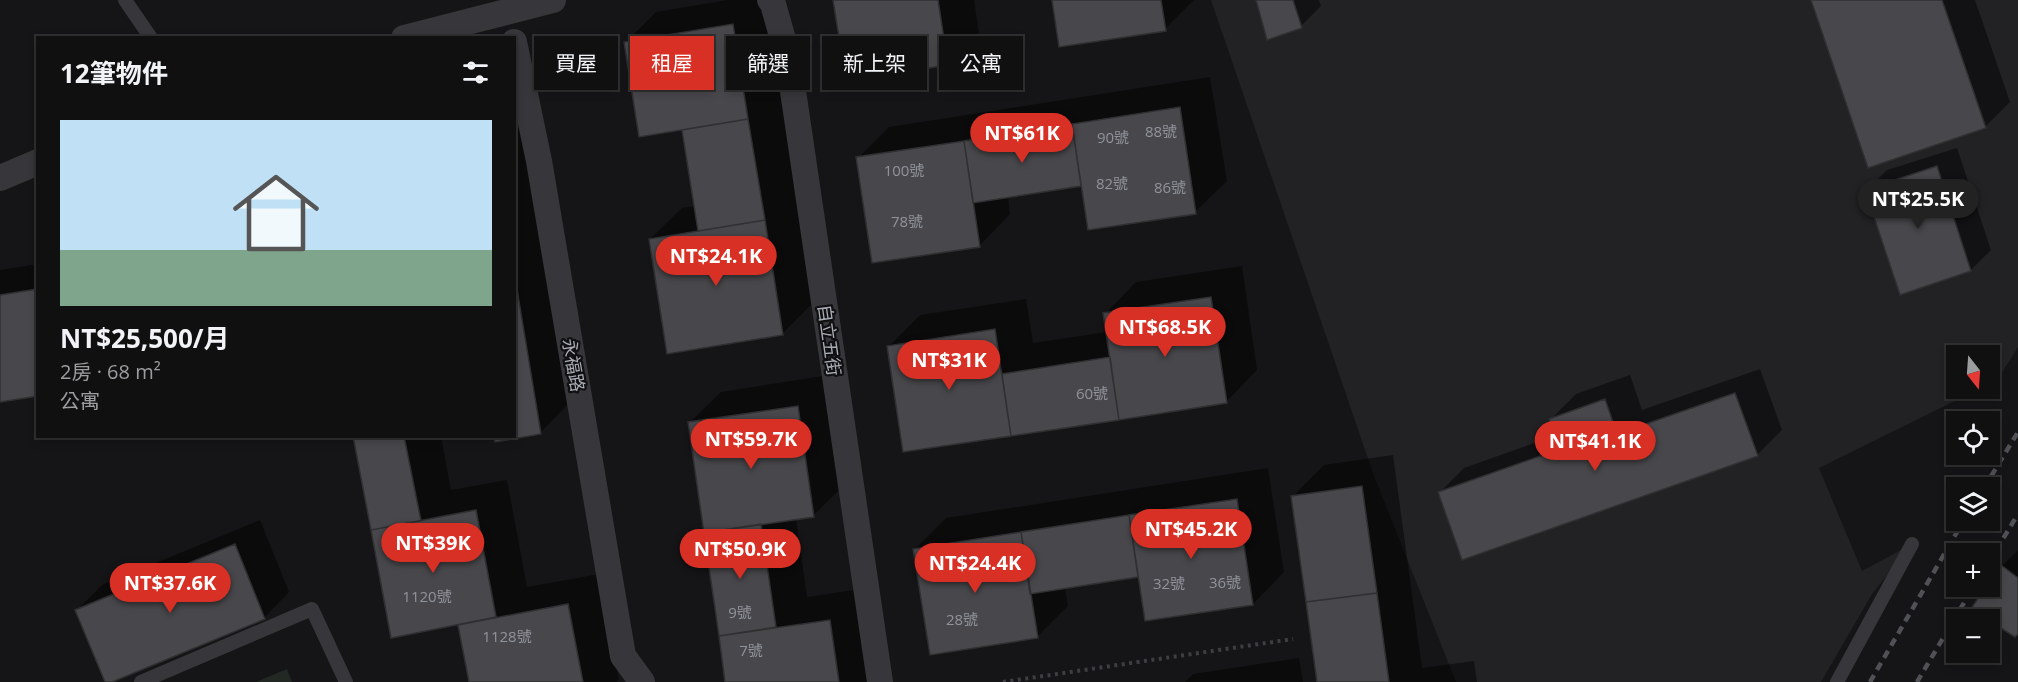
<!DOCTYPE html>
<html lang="zh-TW">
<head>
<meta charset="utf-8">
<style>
	:root { --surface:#101011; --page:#19191a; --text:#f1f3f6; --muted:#9c9d9f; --line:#303031; --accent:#d93025 }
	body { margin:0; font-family:"Open Sans","Noto Sans TC",sans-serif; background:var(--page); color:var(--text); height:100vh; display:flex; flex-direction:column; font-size:22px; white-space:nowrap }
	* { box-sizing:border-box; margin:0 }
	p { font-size:20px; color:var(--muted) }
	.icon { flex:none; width:33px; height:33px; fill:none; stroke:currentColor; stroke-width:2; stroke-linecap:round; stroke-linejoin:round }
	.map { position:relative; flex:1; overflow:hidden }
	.sheet { position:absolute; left:36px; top:36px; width:480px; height:402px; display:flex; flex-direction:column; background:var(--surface); border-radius:0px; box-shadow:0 3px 9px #0003,0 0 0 2px var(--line) }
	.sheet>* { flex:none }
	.hud { position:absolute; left:534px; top:36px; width:570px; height:54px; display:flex; gap:12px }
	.needle { width:39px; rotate:163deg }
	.fabs { position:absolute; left:1946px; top:345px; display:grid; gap:12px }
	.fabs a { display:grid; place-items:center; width:54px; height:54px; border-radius:0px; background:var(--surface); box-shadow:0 3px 9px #0003,0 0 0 2px var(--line); font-size:30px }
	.price { position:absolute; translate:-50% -51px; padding:0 14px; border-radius:21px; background:var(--accent); color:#fff; font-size:20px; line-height:39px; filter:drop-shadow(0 2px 3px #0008) }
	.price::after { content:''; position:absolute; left:50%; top:36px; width:18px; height:14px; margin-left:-9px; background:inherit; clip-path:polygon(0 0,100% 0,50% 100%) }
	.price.on { background:#222; color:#fff }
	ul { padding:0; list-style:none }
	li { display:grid; align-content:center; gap:12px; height:318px; padding:0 24px }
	li span { display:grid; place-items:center; height:186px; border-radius:0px; color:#555 }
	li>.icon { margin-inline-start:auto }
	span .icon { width:108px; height:108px; fill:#fffc; stroke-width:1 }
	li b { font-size:26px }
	h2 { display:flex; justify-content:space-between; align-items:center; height:72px; padding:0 24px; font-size:26px }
	.chip { padding:0 21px; border-radius:0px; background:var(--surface); box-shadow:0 3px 9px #0003,0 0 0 2px var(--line); font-size:21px; line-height:54px }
	.chip.on { background:var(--accent); color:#fff }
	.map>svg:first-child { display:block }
	.built { fill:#222124 }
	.green { fill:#222823 }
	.shadow { fill:#0007 }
	.building { fill:#48484c; stroke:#303033; stroke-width:1.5 }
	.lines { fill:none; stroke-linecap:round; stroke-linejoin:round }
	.path { stroke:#3d3e42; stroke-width:4; stroke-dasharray:3 4.5; stroke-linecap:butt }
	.lane { stroke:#37373b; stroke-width:14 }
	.street { stroke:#37373b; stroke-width:26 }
	.rail { stroke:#505156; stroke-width:4.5; stroke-dasharray:8 6; stroke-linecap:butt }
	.labels { text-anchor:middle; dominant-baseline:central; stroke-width:4.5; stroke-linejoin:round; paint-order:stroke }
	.number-label { font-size:15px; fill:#91939b }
	.street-label { font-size:18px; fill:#a9acb5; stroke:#101012 }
</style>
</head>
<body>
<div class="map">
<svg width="2018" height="682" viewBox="0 0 2018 682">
	<rect width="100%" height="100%" fill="#151517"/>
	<path class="built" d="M1211,0H2018V347L1998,379L1989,384V356H1956V388L1979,389L1819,468L1862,571L1912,544L1872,594L1821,682H1456L1374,476Z"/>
	<path class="green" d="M287,669L292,682H256Z"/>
	<path class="shadow" d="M727,0H765L814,302L783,333L650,239L682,208L695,206L683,128L625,43L656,12Z
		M835,0H974L979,33L948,64Z
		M1054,0H1194L1165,29Z
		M1257,0H1319L1321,6L1301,26Z
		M1812,0H1975L2010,102L1985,127Z
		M1210,77L1227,181L1195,212L1082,184L1008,196L1010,214L979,246L858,158L889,127Z
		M514,81L571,401L540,433L496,440L514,436Z
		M1957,148L1991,250L1971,270L1901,293L1867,190L1887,170Z
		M38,264V394L0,400V270Z
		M1242,266L1257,370L1226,402L904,451L889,346L920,315L1026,299L1033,343L1107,332L1105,314L1136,282Z
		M1760,369L1782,430L1757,455L1439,493L1464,468L1557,435L1551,419L1576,394L1630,375L1642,410Z
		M829,375L845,484L814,515L796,518L807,597L861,589L874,682H727L689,423L721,392Z
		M355,436H441L451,490L507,480L527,587L599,574L619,680L616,682H471L460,623Z
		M1393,455L1422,668L1474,661L1477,682H1319L1293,496L1324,465Z
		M1268,468L1284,572L1253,604L1140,576L1065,587L1068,606L1037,637L915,549L946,518Z
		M260,520L289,592L265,617L106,682L77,610L102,585Z
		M2018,550V633L1989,586L2002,566Z
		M1299,658L1303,682H1185L1193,674Z"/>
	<path class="building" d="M833,0H938L948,65L846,81Z
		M1052,0H1161L1166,31L1059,47Z
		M1256,0H1293L1302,28L1267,40Z
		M1811,0H1942L1986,128L1868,168Z
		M733,24L748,119L639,137L624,42Z
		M1180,107L1196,214L1088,230L1072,124Z
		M748,119L765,220L698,231L682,130Z
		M1072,124L1081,186L973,203L964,141Z
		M964,141L980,247L872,263L856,157Z
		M1937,166L1971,271L1900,295L1865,190Z
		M765,220L783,335L667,354L649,239Z
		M514,271L541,434L495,442L494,436H514Z
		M38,289V396L0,402V295Z
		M1211,297L1227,403L1119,420L1103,313Z
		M995,329L1011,436L903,452L887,346Z
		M1110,357L1119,420L1011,436L1002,374Z
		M1735,393L1758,456L1462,560L1438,492L1560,449L1549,419L1605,399L1617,434Z
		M798,406L814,517L704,533L688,422Z
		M353,436H404L421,521L371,530Z
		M1362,486L1377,593L1306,602L1291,496Z
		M1237,499L1253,605L1145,621L1129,515Z
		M476,510L496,617L391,638L371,530Z
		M1129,515L1138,577L1030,594L1021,532Z
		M761,524L776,627L719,636L704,533Z
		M1021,532L1038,638L930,655L913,549Z
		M235,544L265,619L112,682H105L75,610Z
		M2001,565L2018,578V634L2015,637L1971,609L1986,586H1989V583Z
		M1377,593L1389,682H1317L1306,602Z
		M568,604L583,682H469L458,625Z
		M830,620L839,682H725L719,636Z"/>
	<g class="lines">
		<path class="path" d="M1003,682L1293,639"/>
		<path class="lane" d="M125,0L151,38
			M141,682L312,609L346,682
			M1837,682L1912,544"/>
		<path class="street" d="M770,0L773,4L788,57L880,682
			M404,38L553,0
			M514,42L539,161L623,656L642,682
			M0,178L38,162"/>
		<path class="rail" d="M1984,488L2018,432
			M1989,562L2018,514
			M1870,682L1964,520
			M1917,682L1974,586"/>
	</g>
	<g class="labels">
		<g class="number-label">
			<text x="1161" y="131">88號</text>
			<text x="1113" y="137">90號</text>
			<text x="904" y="170">100號</text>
			<text x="1112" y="183">82號</text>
			<text x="1170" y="187">86號</text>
			<text x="907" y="221">78號</text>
			<text x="1092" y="393">60號</text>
			<text x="1225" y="582">36號</text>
			<text x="1169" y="583">32號</text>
			<text x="427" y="596">1120號</text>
			<text x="740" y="612">9號</text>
			<text x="962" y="619">28號</text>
			<text x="507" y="636">1128號</text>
			<text x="751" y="650">7號</text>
		</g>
		<g class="street-label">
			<text transform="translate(830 340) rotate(82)">自立五街</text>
			<text transform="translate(574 365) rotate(80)">永福路</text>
		</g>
	</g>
</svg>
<div class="fabs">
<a><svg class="needle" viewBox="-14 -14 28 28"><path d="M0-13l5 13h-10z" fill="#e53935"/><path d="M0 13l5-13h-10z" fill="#9c9d9f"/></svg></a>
<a><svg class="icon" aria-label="locate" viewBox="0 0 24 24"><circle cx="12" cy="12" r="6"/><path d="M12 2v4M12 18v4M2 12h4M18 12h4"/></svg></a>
<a><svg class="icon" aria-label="layers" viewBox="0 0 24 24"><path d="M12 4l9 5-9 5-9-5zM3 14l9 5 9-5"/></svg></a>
<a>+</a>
<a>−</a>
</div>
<b class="price" style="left:1022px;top:164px">NT$61K</b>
<b class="price on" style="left:1918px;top:230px">NT$25.5K</b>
<b class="price" style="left:716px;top:287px">NT$24.1K</b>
<b class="price" style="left:1165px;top:358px">NT$68.5K</b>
<b class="price" style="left:949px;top:391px">NT$31K</b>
<b class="price" style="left:751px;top:470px">NT$59.7K</b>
<b class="price" style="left:1595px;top:472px">NT$41.1K</b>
<b class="price" style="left:1191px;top:560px">NT$45.2K</b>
<b class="price" style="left:433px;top:574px">NT$39K</b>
<b class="price" style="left:740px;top:580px">NT$50.9K</b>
<b class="price" style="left:975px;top:594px">NT$24.4K</b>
<b class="price" style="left:170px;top:614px">NT$37.6K</b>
<div class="hud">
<a class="chip">買屋</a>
<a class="chip on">租屋</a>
<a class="chip">篩選</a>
<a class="chip">新上架</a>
<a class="chip">公寓</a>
</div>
<section class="sheet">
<h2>12筆物件<svg class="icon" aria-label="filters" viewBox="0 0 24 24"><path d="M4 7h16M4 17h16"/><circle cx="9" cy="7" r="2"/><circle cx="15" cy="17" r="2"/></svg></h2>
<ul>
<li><span style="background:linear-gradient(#bfe0f5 70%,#7fa58c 0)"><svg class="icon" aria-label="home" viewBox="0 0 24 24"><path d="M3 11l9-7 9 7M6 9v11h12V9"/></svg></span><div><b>NT$25,500/月</b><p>2房 · 68 m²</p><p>公寓</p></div></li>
</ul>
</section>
</div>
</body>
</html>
